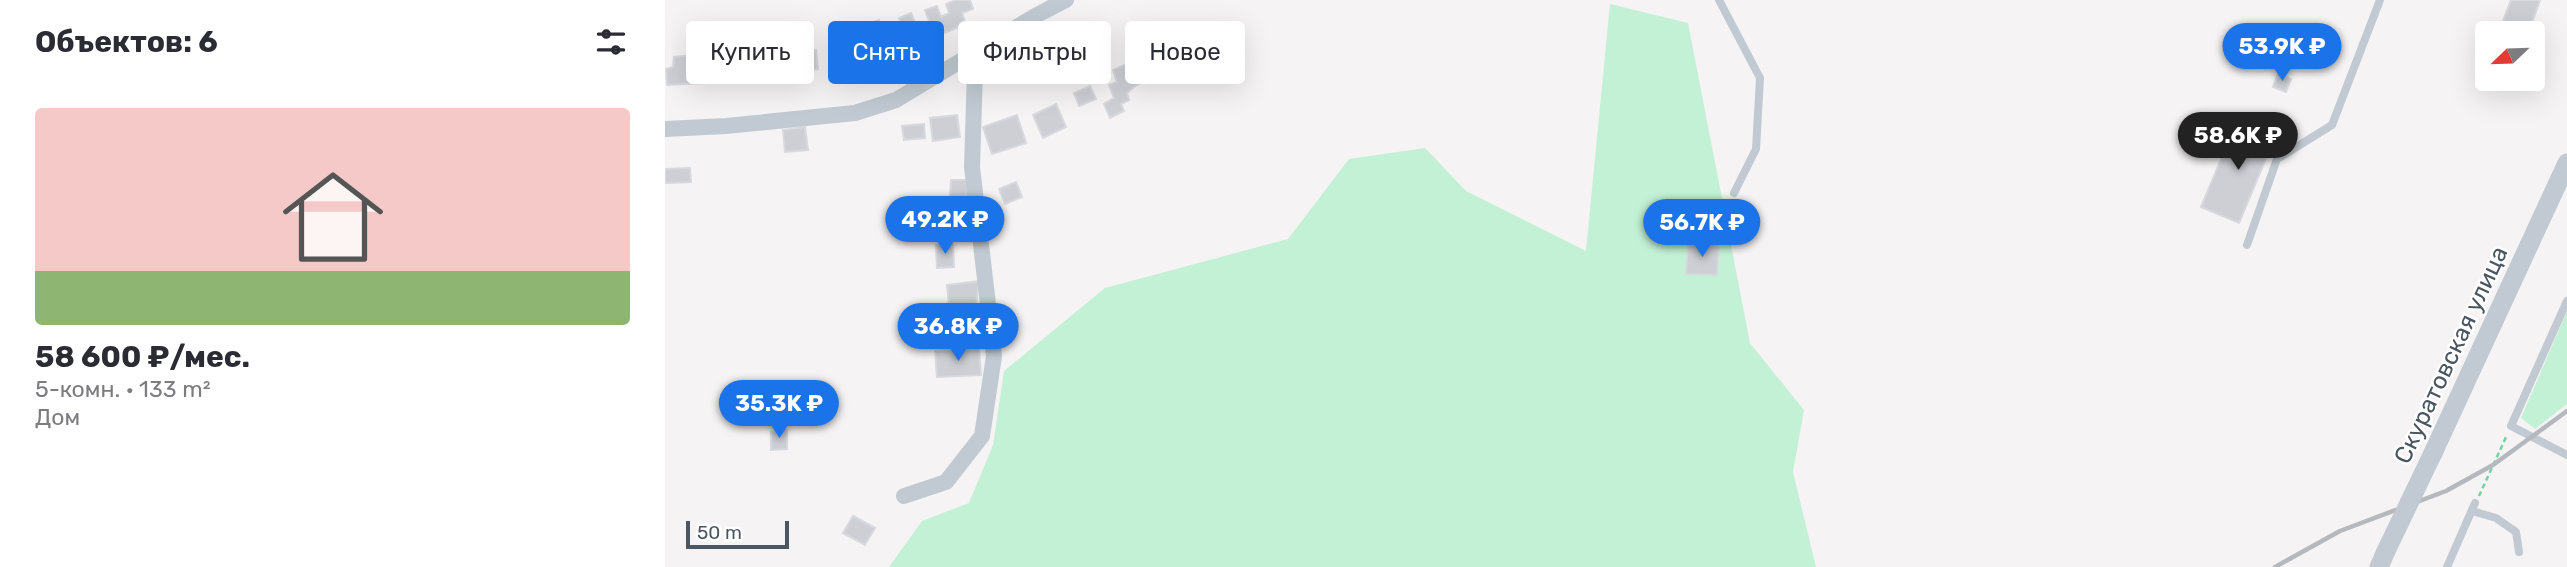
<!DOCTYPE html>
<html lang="ru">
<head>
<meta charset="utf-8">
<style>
	:root { --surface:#fff; --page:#f7f7f7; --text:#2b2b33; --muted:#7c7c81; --accent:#1a73e8 }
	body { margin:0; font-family:Rubik,sans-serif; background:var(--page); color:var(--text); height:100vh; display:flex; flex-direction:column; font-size:26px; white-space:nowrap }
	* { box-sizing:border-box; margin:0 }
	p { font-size:23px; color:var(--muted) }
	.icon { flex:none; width:38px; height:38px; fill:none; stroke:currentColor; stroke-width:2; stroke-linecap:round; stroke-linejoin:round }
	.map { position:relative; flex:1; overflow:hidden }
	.drawer { display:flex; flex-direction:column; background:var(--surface); width:665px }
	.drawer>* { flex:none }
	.guide { position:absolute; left:21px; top:21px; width:665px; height:63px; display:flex; gap:14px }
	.needle { width:46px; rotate:247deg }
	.tools { position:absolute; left:1810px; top:21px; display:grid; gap:14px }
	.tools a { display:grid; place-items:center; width:70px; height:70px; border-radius:7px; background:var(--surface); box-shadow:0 7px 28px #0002; font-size:35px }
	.scale { position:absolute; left:21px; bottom:18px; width:103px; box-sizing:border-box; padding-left:7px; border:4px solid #4a5661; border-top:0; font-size:19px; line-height:24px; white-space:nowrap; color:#4a5661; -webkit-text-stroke:5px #fff; paint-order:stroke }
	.price { position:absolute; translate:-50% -60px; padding:0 16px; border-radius:24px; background:var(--accent); color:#fff; font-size:23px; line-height:46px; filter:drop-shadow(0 2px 4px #0008) }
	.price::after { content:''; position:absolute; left:50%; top:42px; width:21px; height:16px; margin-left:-10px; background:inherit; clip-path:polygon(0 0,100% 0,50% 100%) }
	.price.selected { background:#222; color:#fff }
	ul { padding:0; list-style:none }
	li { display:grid; align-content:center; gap:14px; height:371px; padding:0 35px }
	li span { display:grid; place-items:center; height:217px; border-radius:7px; color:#555 }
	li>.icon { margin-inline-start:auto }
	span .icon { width:126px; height:126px; fill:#fffc; stroke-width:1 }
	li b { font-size:30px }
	h2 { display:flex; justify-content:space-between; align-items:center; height:84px; padding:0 35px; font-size:30px }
	.pill { padding:0 24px; border-radius:7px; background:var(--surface); box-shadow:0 7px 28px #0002; font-size:24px; line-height:63px }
	.pill.selected { background:var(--accent); color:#fff }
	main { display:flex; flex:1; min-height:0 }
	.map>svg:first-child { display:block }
	.green { fill:#c3f1d5 }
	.building { fill:#cdcfd5; stroke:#d7d9de; stroke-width:2 }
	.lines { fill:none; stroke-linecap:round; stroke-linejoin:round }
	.path { stroke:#7ad0a6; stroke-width:2.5; stroke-dasharray:5 3.5; stroke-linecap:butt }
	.service { stroke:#c1cad2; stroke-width:8 }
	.minor { stroke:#c1cad2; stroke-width:16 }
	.tertiary { stroke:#c1cad2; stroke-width:19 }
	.rail { stroke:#b5b8bd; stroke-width:4.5 }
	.tertiary-bridge { stroke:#c1cad2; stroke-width:19 }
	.labels { text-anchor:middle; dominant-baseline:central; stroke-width:5; stroke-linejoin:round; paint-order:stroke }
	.street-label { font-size:24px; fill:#4a5661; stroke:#fff }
</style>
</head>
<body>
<main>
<section class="drawer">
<h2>Объектов: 6<svg class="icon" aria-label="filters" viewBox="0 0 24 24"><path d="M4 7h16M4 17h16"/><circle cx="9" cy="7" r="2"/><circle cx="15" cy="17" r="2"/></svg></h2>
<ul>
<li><span style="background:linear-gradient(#f6c9c9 75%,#8fb573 0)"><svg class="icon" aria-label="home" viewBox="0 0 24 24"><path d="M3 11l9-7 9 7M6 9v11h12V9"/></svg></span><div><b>58 600 ₽/мес.</b><p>5-комн. · 133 m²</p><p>Дом</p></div></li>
</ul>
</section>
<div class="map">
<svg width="1902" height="567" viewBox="0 0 1902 567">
	<rect width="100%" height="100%" fill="#f5f3f3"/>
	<path class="green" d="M945,4L1023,23L1085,343L1139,410L1128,472L1151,567H224L257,521L304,503L328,445L339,371L440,288L623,239L684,159L760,148L801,191L921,251Z
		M1902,311V404L1870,429L1856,418Z"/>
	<path class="building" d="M291,0H305L308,9L297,13L301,24L270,37L260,10L272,6L276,17L284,13L281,4Z
		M1846,0H1875L1864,31L1838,21Z
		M246,13L256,37L251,47L217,61L203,24L214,20L221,37L239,30L234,18Z
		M536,28L547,53L508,70L497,44Z
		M89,40L92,58L102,57L105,78L74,82L70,41Z
		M188,46L192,68L169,70L167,48Z
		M151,50L153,69L116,73L114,54Z
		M38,54V83L2,85L1,69L8,67L9,57Z
		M473,59L482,80L470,86L462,93L464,100L456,104L459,111L445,118L439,104L449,98L444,85L452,82L448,70Z
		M1613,74L1626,79L1621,92L1608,87Z
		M425,86L431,99L414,106L409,93Z
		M391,104L401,127L378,138L368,115Z
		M292,115L295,137L268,141L265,118Z
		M352,115L361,143L327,154L318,127Z
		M1572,121L1610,137L1574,223L1536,207Z
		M259,124L260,138L239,140L237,126Z
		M140,127L143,150L120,152L118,130Z
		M25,168L26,182L0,183V169Z
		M286,180H302L303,215H284Z
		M351,182L357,197L340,204L334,189Z
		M1023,243L1054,245L1052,275L1021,274Z
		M271,245H288L289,267L272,268Z
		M314,281L310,314H285L282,285Z
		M314,348L316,375L272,377L270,351Z
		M122,430V449L106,450V432Z
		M188,516L210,528L200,545L178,533Z"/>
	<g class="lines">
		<path class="path" d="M1814,496L1842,435"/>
		<path class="service" d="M1054,0L1095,78L1091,149L1069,193
			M1582,245L1612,159L1667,125L1715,0
			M1902,301L1846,426L1902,455
			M1807,511L1831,518L1851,532L1854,552
			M1782,567L1810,503"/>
		<path class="minor" d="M0,129L61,126L190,113L231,100L370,16L401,0
			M239,496L281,482L317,436L329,356L307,167L310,70L306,56"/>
		<path class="tertiary" d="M1768,453L1902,163
			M1714,567L1721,551"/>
		<path class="rail" d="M1610,567L1675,531L1781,491L1828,465L1902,411"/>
		<path class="tertiary-bridge" d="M1721,551L1768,453"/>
	</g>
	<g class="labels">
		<g class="street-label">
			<text transform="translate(1786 355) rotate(-65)">Скуратовская улица</text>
		</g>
	</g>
</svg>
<div class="tools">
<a><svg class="needle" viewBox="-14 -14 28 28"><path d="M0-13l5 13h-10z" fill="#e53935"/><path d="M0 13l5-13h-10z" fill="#7c7c81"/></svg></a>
</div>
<div class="scale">50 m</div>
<b class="price" style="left:1617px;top:83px">53.9K ₽</b>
<b class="price selected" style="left:1573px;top:172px">58.6K ₽</b>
<b class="price" style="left:280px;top:256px">49.2K ₽</b>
<b class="price" style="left:1037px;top:259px">56.7K ₽</b>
<b class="price" style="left:293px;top:363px">36.8K ₽</b>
<b class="price" style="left:114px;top:440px">35.3K ₽</b>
<div class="guide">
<a class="pill">Купить</a>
<a class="pill selected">Снять</a>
<a class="pill">Фильтры</a>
<a class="pill">Новое</a>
</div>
</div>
</main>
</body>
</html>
